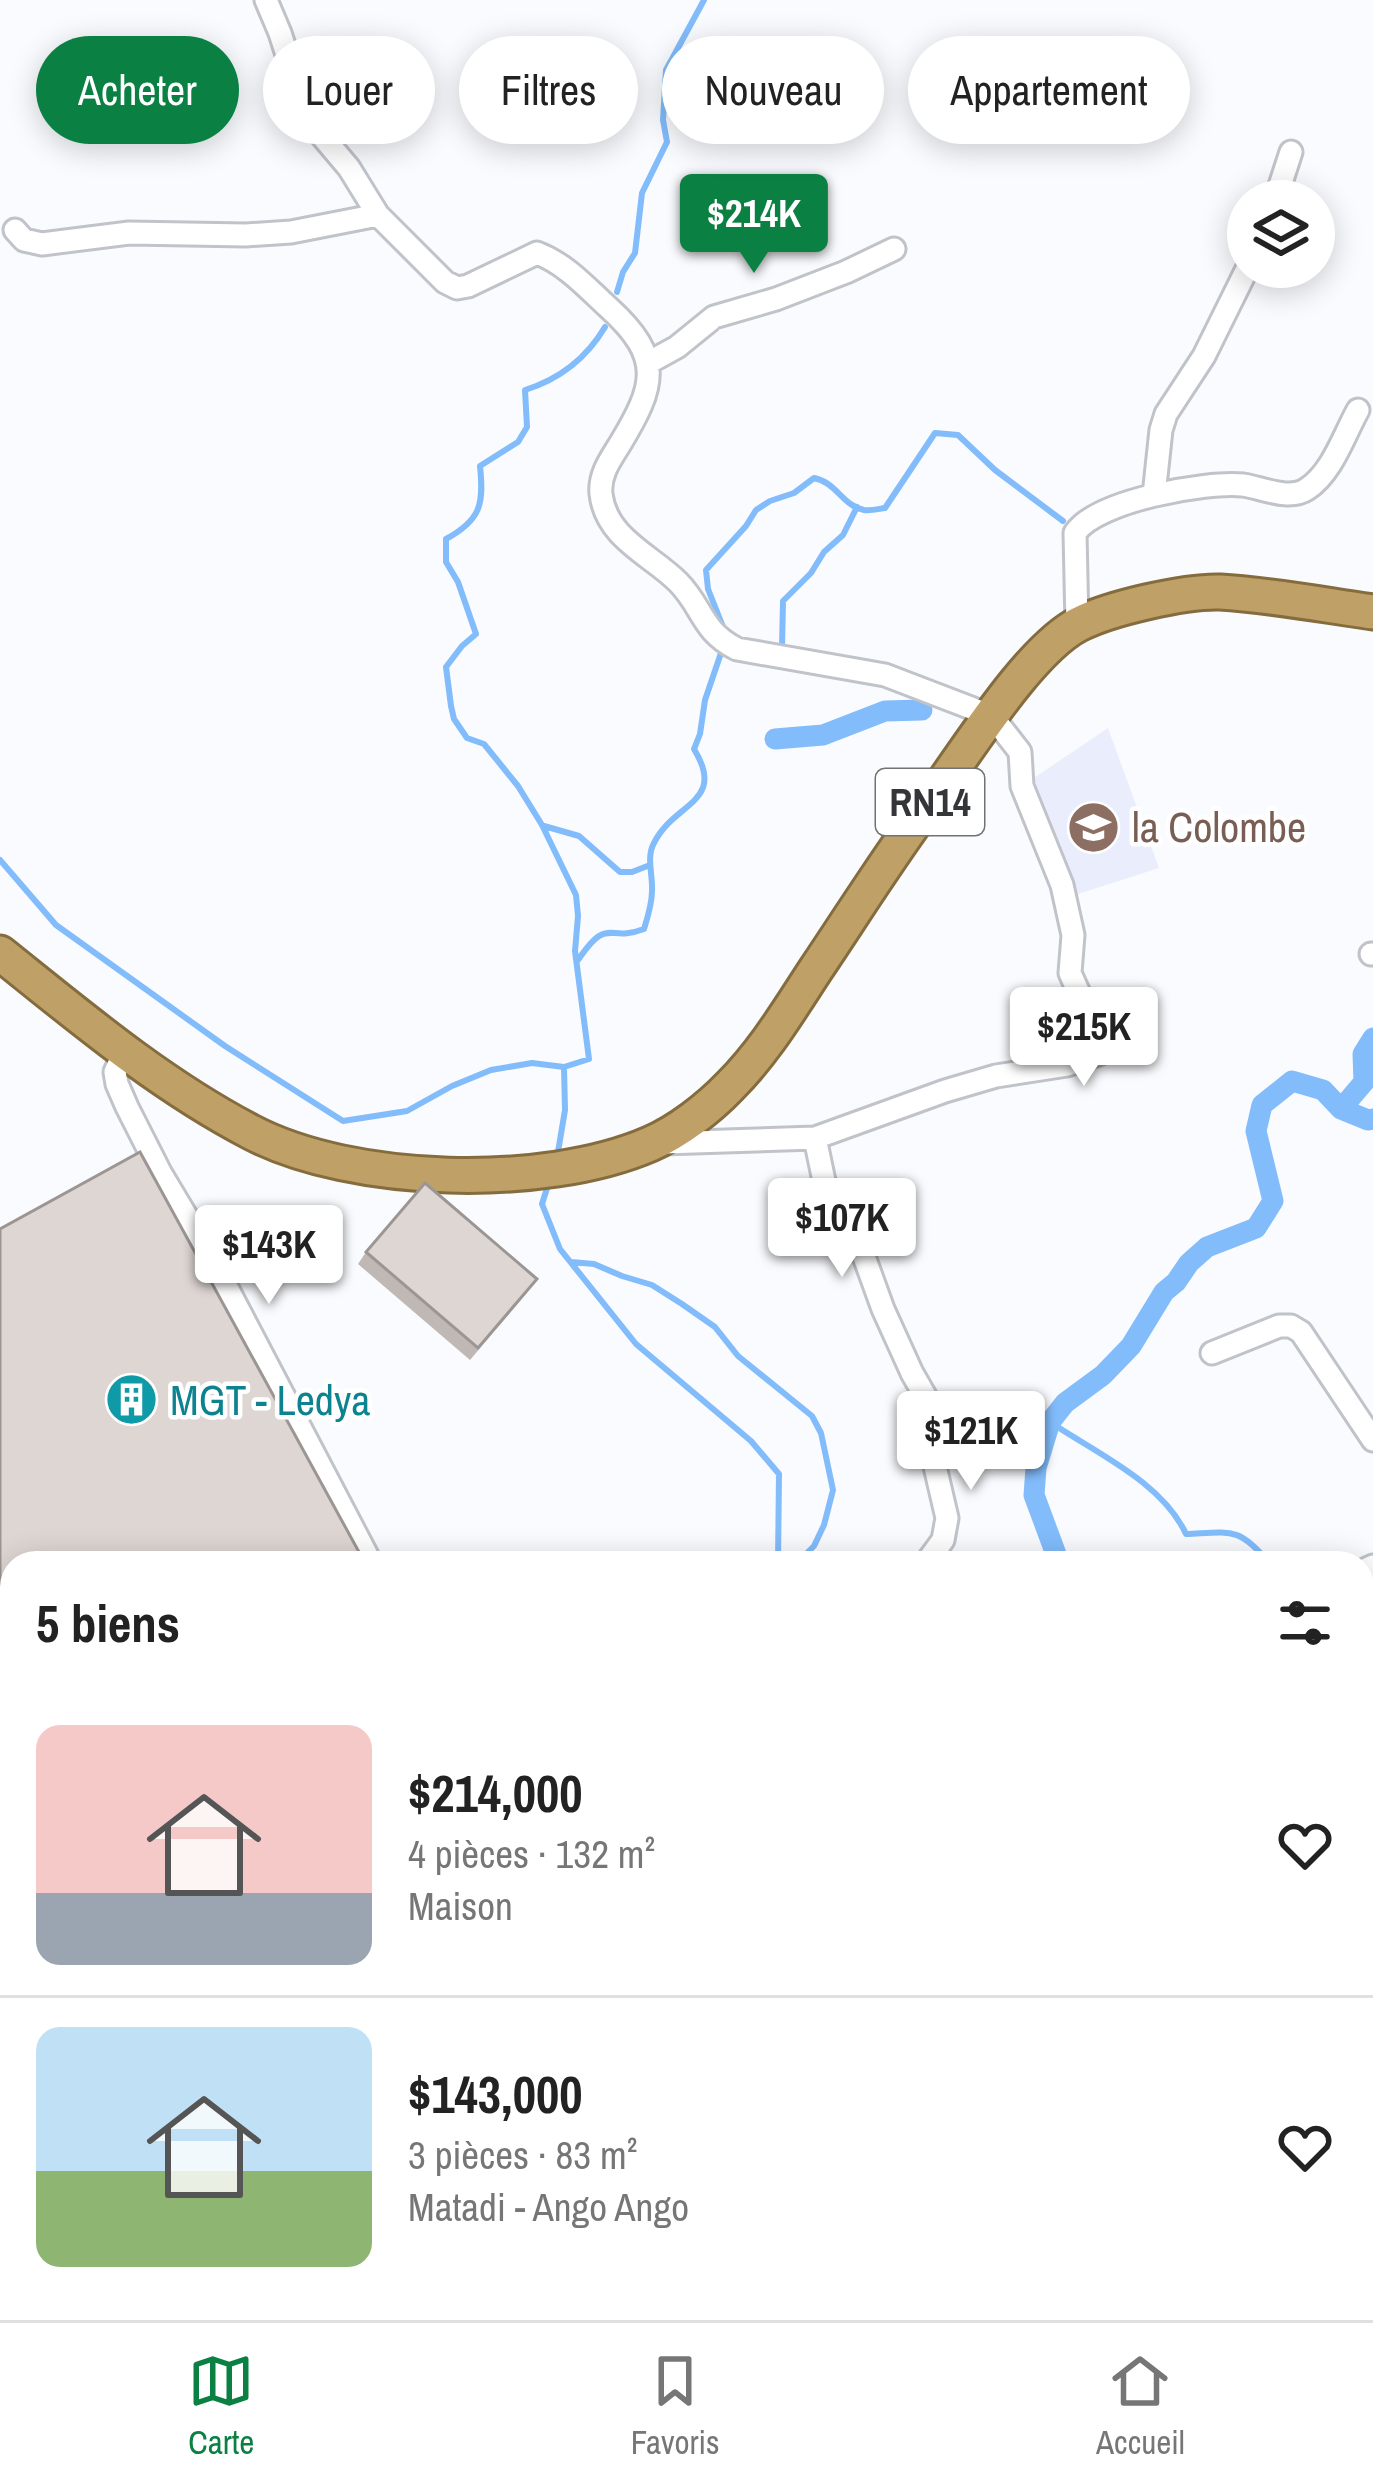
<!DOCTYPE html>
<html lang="fr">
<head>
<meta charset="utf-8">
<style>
	:root { --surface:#fff; --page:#f6f6f6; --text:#222; --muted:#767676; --line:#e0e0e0; --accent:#0b8043 }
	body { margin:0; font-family:"Archivo Narrow",sans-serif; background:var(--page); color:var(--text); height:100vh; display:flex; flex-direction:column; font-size:45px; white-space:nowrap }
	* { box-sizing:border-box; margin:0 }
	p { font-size:39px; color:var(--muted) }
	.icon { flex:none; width:66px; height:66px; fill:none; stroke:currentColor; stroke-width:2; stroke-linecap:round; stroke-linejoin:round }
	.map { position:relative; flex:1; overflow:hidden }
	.drawer { position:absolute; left:0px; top:1551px; width:1374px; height:771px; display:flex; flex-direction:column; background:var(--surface); border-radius:36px 36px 0 0; box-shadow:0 6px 30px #0003 }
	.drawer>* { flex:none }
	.guide { position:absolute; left:36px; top:36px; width:1302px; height:108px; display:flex; gap:24px }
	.tools { position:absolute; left:1227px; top:180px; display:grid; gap:24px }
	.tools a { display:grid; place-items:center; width:108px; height:108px; border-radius:50%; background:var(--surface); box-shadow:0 6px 30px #0003; font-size:60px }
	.price { position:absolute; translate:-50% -102px; padding:0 27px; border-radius:12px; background:#fff; color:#222; font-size:39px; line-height:78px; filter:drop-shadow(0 3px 6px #0008) }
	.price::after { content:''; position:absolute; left:50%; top:72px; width:36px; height:27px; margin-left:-18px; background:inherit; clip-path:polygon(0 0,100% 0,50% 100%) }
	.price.current { background:var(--accent); color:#fff }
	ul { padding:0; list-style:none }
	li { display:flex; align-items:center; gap:36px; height:300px; padding:0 36px }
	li+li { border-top:3px solid var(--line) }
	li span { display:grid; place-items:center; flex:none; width:336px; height:240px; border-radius:24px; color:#555 }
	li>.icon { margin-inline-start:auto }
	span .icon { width:144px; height:144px; fill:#fffc; stroke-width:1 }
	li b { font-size:51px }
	h2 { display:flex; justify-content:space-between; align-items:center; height:144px; padding:0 36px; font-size:51px }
	.chip { padding:0 42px; border-radius:54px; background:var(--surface); box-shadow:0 6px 30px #0003; font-size:42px; line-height:108px }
	.chip.current { background:var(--accent); color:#fff }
	.tab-bar { display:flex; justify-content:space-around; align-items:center; height:168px; border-top:3px solid var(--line); background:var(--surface); font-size:33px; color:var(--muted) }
	.tab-bar a { display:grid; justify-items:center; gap:6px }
	.tab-bar .current { color:var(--accent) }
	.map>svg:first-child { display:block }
	.built { fill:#eaeefc }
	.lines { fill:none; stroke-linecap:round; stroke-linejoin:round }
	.stream { stroke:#82bcfb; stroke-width:6 }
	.canal { stroke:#82bcfb; stroke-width:21 }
	.minor-casing { stroke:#c1c3ca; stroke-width:27 }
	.trunk-casing { stroke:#846c3e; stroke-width:39 }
	.path { stroke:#949598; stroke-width:3; stroke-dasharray:9 6; stroke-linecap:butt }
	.minor { stroke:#fff; stroke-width:21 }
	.trunk { stroke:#bfa066; stroke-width:33 }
	.wall { fill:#bfb8b5 }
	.shaded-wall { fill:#9b9694 }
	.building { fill:#ded6d3; stroke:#9b9694; stroke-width:3 }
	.labels { text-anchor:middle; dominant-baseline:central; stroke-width:9; stroke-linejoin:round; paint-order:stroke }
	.shield { fill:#fff; stroke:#727274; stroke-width:3 }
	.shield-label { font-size:39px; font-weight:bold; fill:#353639 }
	.education-label { font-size:42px; fill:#785e54; stroke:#fff; text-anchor:start }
	.culture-label { font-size:42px; fill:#0d838f; stroke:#fff; text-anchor:start }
</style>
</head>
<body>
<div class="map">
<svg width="1373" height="2320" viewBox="0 0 1373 2320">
	<rect width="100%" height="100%" fill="#fafbfe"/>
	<path class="built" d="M1108,728L1159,868L1075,895L1022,786Z"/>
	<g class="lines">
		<path class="stream" d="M617,292L623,272L635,253L642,193L667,142L663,120L666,70L704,0
			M725,632L708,589L706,570L746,526L756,510L770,501L794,493L814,478C836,482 843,506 864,510C871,511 878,509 885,508L935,433L958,435L995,470L1063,521
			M782,648L783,601L811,573L824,552L843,535L857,507
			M544,826L579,836L620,872H632L650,865
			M0,860L56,925L225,1046L343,1121L407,1111L452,1086L491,1070L532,1063L564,1067L565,1110L557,1158
			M578,960C609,915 607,943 644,929C648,916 652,904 652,891C653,875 646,857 654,843C674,802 727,803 694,749L700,734L705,700L721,653
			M564,1067L589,1059L575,951L578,916L576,895L542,825L518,786L484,744L467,738L454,719L451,706L446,667L462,646L476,634L458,582L446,562V539C481,520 484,504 480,466L518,442L527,427L525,390C560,379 586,359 605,327
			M549,1182L542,1204L560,1249L636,1344L751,1441L779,1474L778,1563
			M571,1262L594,1264L622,1276L652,1285L682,1304L715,1327L738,1356L812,1416L821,1433L833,1490L824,1525L814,1546L802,1558L788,1563
			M1050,1422C1096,1453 1162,1482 1186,1534C1230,1532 1239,1526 1269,1563
			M1362,2115L1373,2125"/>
		<path class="canal" d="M775,739L823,735L885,711L922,710
			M1341,1109L1364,1082L1363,1054L1373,1038
			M1057,1557L1034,1495L1036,1468L1050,1422L1065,1403L1103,1375L1131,1346L1164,1292L1176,1282L1189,1263L1207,1247L1256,1228L1273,1201L1256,1131L1262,1105L1292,1081L1323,1090L1341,1109L1368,1120L1373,1119"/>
		<defs>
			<path id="minor" d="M266,0L280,33L301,98L322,136L349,168L378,215L445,282L457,288L468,286L537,253C566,264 587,288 609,308C664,358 655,386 620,444C610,460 599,475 601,494C606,538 651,555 678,582C703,607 701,631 737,649L885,675L992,716L1020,752L1022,786L1062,885L1073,935L1070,973L1091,1020L1101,1053L1067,1065L996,1076L945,1091L815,1138L663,1143
				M1275,201L1291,152
				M15,230L24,240L42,244L129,233L246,235L291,232L378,215
				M648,363L677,347L714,317L776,299L846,272L894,249
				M1154,495L1161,430L1166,414L1204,356L1248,267
				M1077,625L1075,533C1096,501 1206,481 1243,485C1263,488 1289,501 1307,489C1332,473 1344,435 1358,410
				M1371,954H1373
				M124,1052L115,1072L117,1084L127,1107L161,1174L213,1261L371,1563
				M815,1138L829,1205L862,1251L883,1309L912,1373L928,1401L930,1445L947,1518L943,1540L926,1563
				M1212,1353L1279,1326H1291L1301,1332L1373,1440
				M1362,1571L1373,1566
				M1362,1838L1373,1851
				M0,1989L12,1967
				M0,2151L12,2157
				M431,2310L454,2320
				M733,2310L737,2320
				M1119,2310L1129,2320
				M6,2320L35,2310"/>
			<path id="trunk" d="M0,953C80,1017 159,1084 251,1132C352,1185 544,1190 650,1144C678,1132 709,1108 730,1086C765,1051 789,1010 816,969C853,914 888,858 928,804C964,756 1028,650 1079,624C1110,608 1185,591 1220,592C1271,595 1323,605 1373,612"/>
		</defs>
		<use href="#minor" class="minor-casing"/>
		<use href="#trunk" class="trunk-casing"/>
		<path class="path" d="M482,2320L484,2310"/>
		<use href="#minor" class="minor"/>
		<use href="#trunk" class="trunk"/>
	</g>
	<path class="wall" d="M366,1252L528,1291L470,1360L358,1264Z
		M499,2310H534L535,2320H501Z
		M556,2310H590L585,2317L580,2320H561Z
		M657,2310H723L729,2320H663Z
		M815,2310H860L862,2313L858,2320H822Z"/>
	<path class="shaded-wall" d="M12,1705V1715L0,1718V1707Z"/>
	<path class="building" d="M140,1152L365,1563H12V1705L0,1707V1229Z
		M425,1183L537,1279L478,1348L366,1252Z
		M506,2310H534L536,2319L508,2320Z
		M566,2310H589L572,2320Z
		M673,2310H723L729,2320H679Z
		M826,2310H860L862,2313L853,2320H833Z"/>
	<defs>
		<symbol id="school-disc" viewBox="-11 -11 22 22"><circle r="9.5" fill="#8d6e63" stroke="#fff"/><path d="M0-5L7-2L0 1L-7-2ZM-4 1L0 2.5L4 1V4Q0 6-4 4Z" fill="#fff"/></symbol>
		<symbol id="building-disc" viewBox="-11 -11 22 22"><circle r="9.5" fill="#0f9aa8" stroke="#fff"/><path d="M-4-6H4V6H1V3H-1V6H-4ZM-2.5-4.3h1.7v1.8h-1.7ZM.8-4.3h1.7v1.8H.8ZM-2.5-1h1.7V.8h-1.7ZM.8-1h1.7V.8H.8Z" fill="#fff"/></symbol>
	</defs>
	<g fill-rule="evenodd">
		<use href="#school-disc" x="1064" y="798" width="59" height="59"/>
		<use href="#building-disc" x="102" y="1370" width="59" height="59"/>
	</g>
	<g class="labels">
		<rect class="shield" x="876" y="769" width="108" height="66" rx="9"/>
		<g class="shield-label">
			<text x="930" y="802">RN14</text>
		</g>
		<g class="education-label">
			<text x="1132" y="827">la Colombe</text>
		</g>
		<g class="culture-label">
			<text x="170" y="1400">MGT - Ledya</text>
		</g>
	</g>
</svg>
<div class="tools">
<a><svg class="icon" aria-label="layers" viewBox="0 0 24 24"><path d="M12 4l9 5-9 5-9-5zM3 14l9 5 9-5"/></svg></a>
</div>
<b class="price current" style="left:754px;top:276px">$214K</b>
<b class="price" style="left:1084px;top:1089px">$215K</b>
<b class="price" style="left:842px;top:1280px">$107K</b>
<b class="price" style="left:269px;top:1307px">$143K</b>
<b class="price" style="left:971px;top:1493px">$121K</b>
<div class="guide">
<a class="chip current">Acheter</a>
<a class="chip">Louer</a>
<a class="chip">Filtres</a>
<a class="chip">Nouveau</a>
<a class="chip">Appartement</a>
</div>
<section class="drawer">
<h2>5 biens<svg class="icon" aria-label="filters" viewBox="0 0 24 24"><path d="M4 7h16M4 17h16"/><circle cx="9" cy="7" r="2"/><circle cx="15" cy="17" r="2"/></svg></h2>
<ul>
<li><span style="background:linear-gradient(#f6c9c9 70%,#9aa5b1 0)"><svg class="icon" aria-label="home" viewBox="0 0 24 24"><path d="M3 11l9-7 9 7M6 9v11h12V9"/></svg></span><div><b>$214,000</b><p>4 pièces · 132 m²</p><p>Maison</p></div><svg class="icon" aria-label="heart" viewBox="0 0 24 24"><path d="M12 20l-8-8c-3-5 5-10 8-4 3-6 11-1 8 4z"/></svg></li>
<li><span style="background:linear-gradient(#bfe0f5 60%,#8fb573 0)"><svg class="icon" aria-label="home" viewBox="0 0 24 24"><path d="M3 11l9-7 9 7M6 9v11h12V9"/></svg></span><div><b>$143,000</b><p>3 pièces · 83 m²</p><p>Matadi - Ango Ango</p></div><svg class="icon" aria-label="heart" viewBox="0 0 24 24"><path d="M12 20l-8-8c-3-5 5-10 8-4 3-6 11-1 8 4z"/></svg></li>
</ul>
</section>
</div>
<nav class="tab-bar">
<a class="current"><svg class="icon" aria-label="map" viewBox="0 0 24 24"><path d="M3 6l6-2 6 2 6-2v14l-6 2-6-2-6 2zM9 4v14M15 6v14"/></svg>Carte</a>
<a><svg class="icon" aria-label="saved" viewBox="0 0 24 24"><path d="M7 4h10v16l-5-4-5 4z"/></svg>Favoris</a>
<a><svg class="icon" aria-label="home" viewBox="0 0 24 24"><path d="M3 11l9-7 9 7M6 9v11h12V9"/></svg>Accueil</a>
</nav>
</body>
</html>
